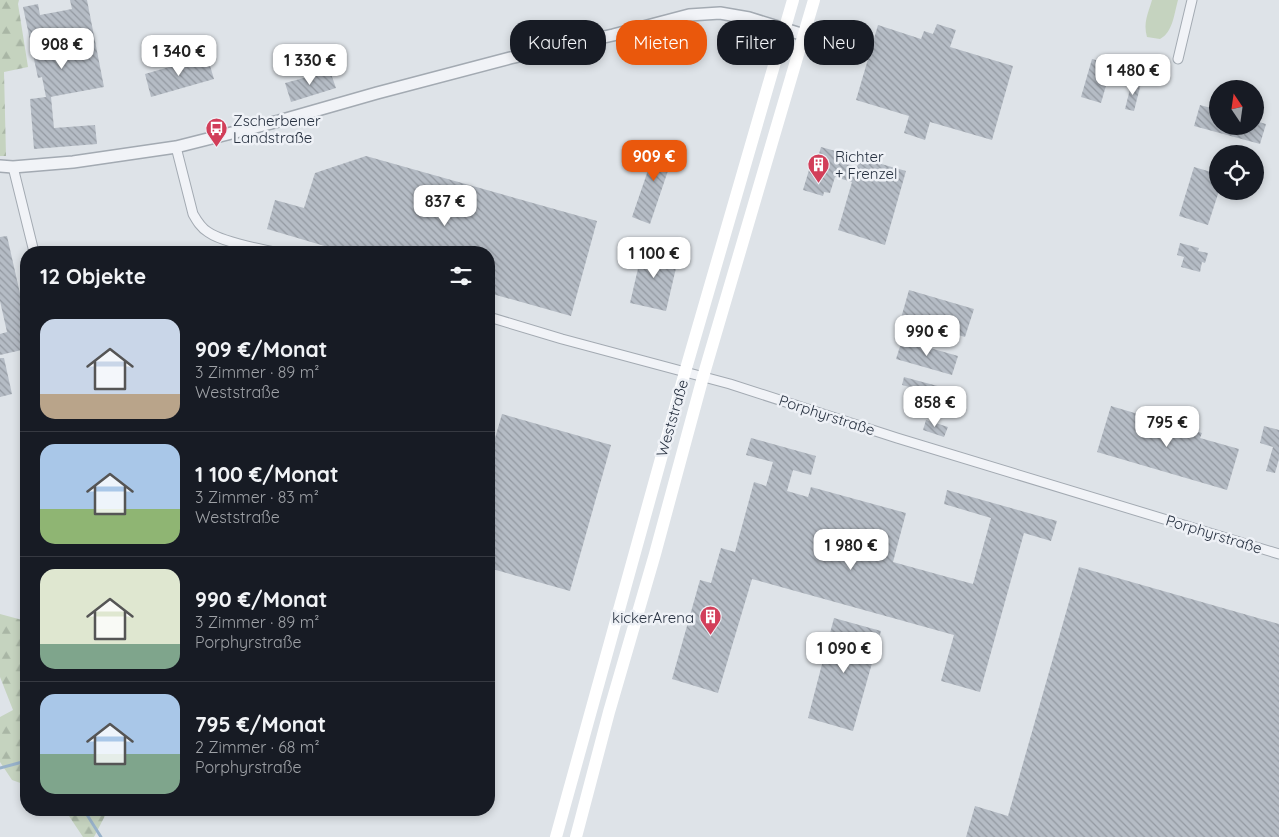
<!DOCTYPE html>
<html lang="de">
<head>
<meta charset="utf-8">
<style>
	:root { --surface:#171b24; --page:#242831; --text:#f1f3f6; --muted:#9ea1a6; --line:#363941; --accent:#ea580c }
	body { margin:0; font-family:Quicksand,sans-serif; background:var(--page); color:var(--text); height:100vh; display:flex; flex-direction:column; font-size:19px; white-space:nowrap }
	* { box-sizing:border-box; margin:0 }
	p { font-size:16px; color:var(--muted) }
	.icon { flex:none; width:28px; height:28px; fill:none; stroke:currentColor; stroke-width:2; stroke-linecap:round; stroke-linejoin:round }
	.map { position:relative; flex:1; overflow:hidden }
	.panel { position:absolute; left:20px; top:246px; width:475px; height:570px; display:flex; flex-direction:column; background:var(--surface); border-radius:20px; box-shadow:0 2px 8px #0003 }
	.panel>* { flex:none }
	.guide { position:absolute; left:510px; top:20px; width:475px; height:45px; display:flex; gap:10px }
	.needle { width:32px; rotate:347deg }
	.tools { position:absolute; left:1209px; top:80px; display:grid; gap:10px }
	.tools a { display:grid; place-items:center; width:55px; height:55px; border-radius:50%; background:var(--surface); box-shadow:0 2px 8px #0003; font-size:25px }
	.price { position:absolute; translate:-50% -42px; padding:0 11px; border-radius:10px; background:#fff; color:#222; font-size:16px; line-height:32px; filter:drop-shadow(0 1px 2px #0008) }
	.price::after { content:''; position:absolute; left:50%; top:30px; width:15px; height:11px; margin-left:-8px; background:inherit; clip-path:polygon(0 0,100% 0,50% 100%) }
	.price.selected { background:var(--accent); color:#fff }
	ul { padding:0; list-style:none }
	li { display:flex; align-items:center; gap:15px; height:125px; padding:0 20px }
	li+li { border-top:1px solid var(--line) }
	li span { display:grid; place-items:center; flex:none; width:140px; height:100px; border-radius:15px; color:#555 }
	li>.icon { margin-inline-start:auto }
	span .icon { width:60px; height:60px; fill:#fffc; stroke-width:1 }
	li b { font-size:21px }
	h2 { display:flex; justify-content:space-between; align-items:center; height:60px; padding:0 20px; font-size:21px }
	.pill { padding:0 18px; border-radius:20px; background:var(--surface); box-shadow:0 2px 8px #0003; font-size:18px; line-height:45px }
	.pill.selected { background:var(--accent); color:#fff }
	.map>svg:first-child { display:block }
	.grass { fill:#c5d3bf }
	.forest { fill:url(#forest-firs) }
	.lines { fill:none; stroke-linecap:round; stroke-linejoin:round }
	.stream { stroke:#98b2ca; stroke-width:3 }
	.building { fill:url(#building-back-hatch) }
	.minor-casing { stroke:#a3aab2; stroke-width:11 }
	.tertiary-casing { stroke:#a3aab2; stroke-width:14 }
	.minor { stroke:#f1f3f7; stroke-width:9 }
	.tertiary { stroke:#f1f3f7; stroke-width:11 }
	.secondary { stroke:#fff; stroke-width:12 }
	.labels { text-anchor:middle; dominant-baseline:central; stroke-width:5; stroke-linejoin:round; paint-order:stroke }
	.poi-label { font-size:15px; fill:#273140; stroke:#eef1f6; text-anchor:start }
	.street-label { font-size:15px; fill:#273140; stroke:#eef1f6 }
</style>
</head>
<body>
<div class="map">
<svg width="1279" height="837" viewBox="0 0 1279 837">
	<defs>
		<pattern id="forest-firs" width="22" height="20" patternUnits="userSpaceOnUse" patternTransform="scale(1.25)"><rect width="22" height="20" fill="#c5d3bf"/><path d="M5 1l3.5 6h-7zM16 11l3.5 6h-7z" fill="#a9b6a5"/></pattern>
		<pattern id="building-back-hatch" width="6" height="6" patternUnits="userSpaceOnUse" patternTransform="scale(1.25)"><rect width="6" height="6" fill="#b5bcc5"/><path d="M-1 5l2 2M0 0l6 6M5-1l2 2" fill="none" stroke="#9399a1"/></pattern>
	</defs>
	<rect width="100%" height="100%" fill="#dee3e8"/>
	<path class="grass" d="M1152,0H1178C1174,14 1173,32 1160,39L1147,37C1143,22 1148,14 1152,0Z"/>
	<path class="forest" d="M0,0H19L18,4L28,67L4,72L6,156H0Z
		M0,614L26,621V785L12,780L0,762V717L13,710L0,677Z
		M65,810H108L94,837H83Z"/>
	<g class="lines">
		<path class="stream" d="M0,768L26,761
			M84,810L101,837"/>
	</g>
	<path class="building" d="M70,0H87L104,87L50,97H51L54,128L95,125L97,144L34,149L30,99L46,97L42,77L38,78L23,7L38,4L40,15L72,9Z
		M937,24L956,30L950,47L1013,66L992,140L930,122L925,140L904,133L909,116L856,100L878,25L921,39L924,31L933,34Z
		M207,56L214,79L151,97L145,74Z
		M1092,59L1112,65L1101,103L1081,97Z
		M330,71L336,88L291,102L285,83Z
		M1132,81L1141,83L1134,111L1125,109Z
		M1200,105L1218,110V126H1255V121L1266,124L1260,144L1194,126Z
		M658,141L676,147L650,224L632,217Z
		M821,147L839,152L836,161L857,167L860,158L906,171L885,245L838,230L852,182L835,177L830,193L824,192L823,196L803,190L809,170L814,171Z
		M366,156L597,221L571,316L489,293V252H345L267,229L275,200L304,208L315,173Z
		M1194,167L1218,174V194L1208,225L1179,216Z
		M7,236L26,320V349L0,355V334L7,332L0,301V237Z
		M1180,243L1199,248L1198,251L1208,253L1205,263L1202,262L1200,272L1181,267L1184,257L1177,255Z
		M643,247L679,255L666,311L630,303Z
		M909,290L974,309L965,337L901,318Z
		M902,340L958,356L952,375L896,359Z
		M0,358H4L12,394L0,397Z
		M904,377L956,391L954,399L902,385Z
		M1111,406L1202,433L1200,438L1239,449L1227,490L1097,452Z
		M502,414L611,445L570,591L489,568V459Z
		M926,420L948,427L944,437L923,430Z
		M1264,426L1279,430V459L1275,473L1266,471L1273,447L1260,443Z
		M751,438L816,456L811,475L793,470L787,491L808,497L811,487L906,513L893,562L973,584L991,518L944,504L947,490L1057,521L1051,541L1024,533L980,692L941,681L954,635L752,579L718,693L672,679L700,580L711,583L721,548L735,552L754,482L766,486L773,462L746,455Z
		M1079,567L1279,624V837H966L975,806L1008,816Z
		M834,618L881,631L853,731L808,718Z"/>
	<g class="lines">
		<defs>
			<path id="minor" d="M1178,59L1192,0
				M176,147L193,214C197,221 201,228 208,232C222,242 256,248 274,252
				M13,167L34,252
				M489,317L562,339L730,384L897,438L1279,554"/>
			<path id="tertiary" d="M0,166L13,167L73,162L176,147L279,121L377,93L510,58L613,35L689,15L720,13L749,18L804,35"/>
		</defs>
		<use href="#minor" class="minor-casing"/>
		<use href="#tertiary" class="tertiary-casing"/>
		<use href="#minor" class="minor"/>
		<use href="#tertiary" class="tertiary"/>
		<path class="secondary" d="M556,837L685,372L793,0
			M576,837L609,712L655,554L703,377L814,0"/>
	</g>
	<defs>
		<symbol id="bus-pin" viewBox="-11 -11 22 30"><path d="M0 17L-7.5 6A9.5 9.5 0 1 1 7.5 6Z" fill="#d23e59" stroke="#eef1f6"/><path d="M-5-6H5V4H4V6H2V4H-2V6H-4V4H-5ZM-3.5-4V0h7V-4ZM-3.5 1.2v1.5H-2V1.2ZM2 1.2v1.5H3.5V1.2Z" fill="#fff"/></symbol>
		<symbol id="building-pin" viewBox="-11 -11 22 30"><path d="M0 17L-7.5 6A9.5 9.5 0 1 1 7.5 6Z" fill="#d23e59" stroke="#eef1f6"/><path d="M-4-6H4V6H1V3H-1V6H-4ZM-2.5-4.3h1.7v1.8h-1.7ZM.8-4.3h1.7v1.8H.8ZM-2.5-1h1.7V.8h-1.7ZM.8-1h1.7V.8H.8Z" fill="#fff"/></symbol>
	</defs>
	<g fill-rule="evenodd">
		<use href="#bus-pin" x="204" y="116" width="25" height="34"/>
		<use href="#building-pin" x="806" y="152" width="25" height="34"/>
		<use href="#building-pin" x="698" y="604" width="25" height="34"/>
	</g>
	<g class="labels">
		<g class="poi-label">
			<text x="233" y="120">Zscherbener<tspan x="233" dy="17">Landstraße</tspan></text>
			<text x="835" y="156">Richter<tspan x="835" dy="17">+ Frenzel</tspan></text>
			<text x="694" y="617" text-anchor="end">kickerArena</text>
		</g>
		<g class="street-label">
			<text transform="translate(827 415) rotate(18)">Porphyrstraße</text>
			<text transform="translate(672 418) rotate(-74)">Weststraße</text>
			<text transform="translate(1214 534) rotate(17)">Porphyrstraße</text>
		</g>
	</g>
</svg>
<div class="tools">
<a><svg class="needle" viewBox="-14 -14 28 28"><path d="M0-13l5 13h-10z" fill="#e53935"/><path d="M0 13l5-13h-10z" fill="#9ea1a6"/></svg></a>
<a><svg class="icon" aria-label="locate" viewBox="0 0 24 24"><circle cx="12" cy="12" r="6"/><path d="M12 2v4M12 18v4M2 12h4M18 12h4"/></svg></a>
</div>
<b class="price" style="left:62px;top:70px">908 €</b>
<b class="price" style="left:179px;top:77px">1 340 €</b>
<b class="price" style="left:310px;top:86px">1 330 €</b>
<b class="price" style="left:1133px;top:96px">1 480 €</b>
<b class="price selected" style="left:654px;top:182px">909 €</b>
<b class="price" style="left:445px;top:227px">837 €</b>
<b class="price" style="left:654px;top:279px">1 100 €</b>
<b class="price" style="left:927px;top:357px">990 €</b>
<b class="price" style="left:935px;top:428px">858 €</b>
<b class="price" style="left:1167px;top:448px">795 €</b>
<b class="price" style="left:851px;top:571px">1 980 €</b>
<b class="price" style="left:844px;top:674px">1 090 €</b>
<div class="guide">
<a class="pill">Kaufen</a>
<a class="pill selected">Mieten</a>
<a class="pill">Filter</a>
<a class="pill">Neu</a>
</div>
<section class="panel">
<h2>12 Objekte<svg class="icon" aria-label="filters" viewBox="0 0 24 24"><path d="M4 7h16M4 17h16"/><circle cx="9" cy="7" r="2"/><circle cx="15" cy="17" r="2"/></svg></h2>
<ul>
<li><span style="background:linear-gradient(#c9d6e8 75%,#b9a48a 0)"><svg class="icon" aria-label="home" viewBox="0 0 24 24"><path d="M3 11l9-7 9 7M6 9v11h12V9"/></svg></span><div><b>909 €/Monat</b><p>3 Zimmer · 89 m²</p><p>Weststraße</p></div></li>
<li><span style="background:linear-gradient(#a9c7e8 65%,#8fb573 0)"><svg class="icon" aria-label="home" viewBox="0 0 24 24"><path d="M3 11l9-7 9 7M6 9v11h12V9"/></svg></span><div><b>1 100 €/Monat</b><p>3 Zimmer · 83 m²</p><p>Weststraße</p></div></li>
<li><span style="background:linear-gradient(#dfe7d0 75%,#7fa58c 0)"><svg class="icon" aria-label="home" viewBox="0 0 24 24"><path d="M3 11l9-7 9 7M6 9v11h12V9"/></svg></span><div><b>990 €/Monat</b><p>3 Zimmer · 89 m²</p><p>Porphyrstraße</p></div></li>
<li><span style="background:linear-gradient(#a9c7e8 60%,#7fa58c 0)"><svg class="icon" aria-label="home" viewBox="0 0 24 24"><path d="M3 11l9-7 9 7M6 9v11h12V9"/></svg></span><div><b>795 €/Monat</b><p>2 Zimmer · 68 m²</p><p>Porphyrstraße</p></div></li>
</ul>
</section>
</div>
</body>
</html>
